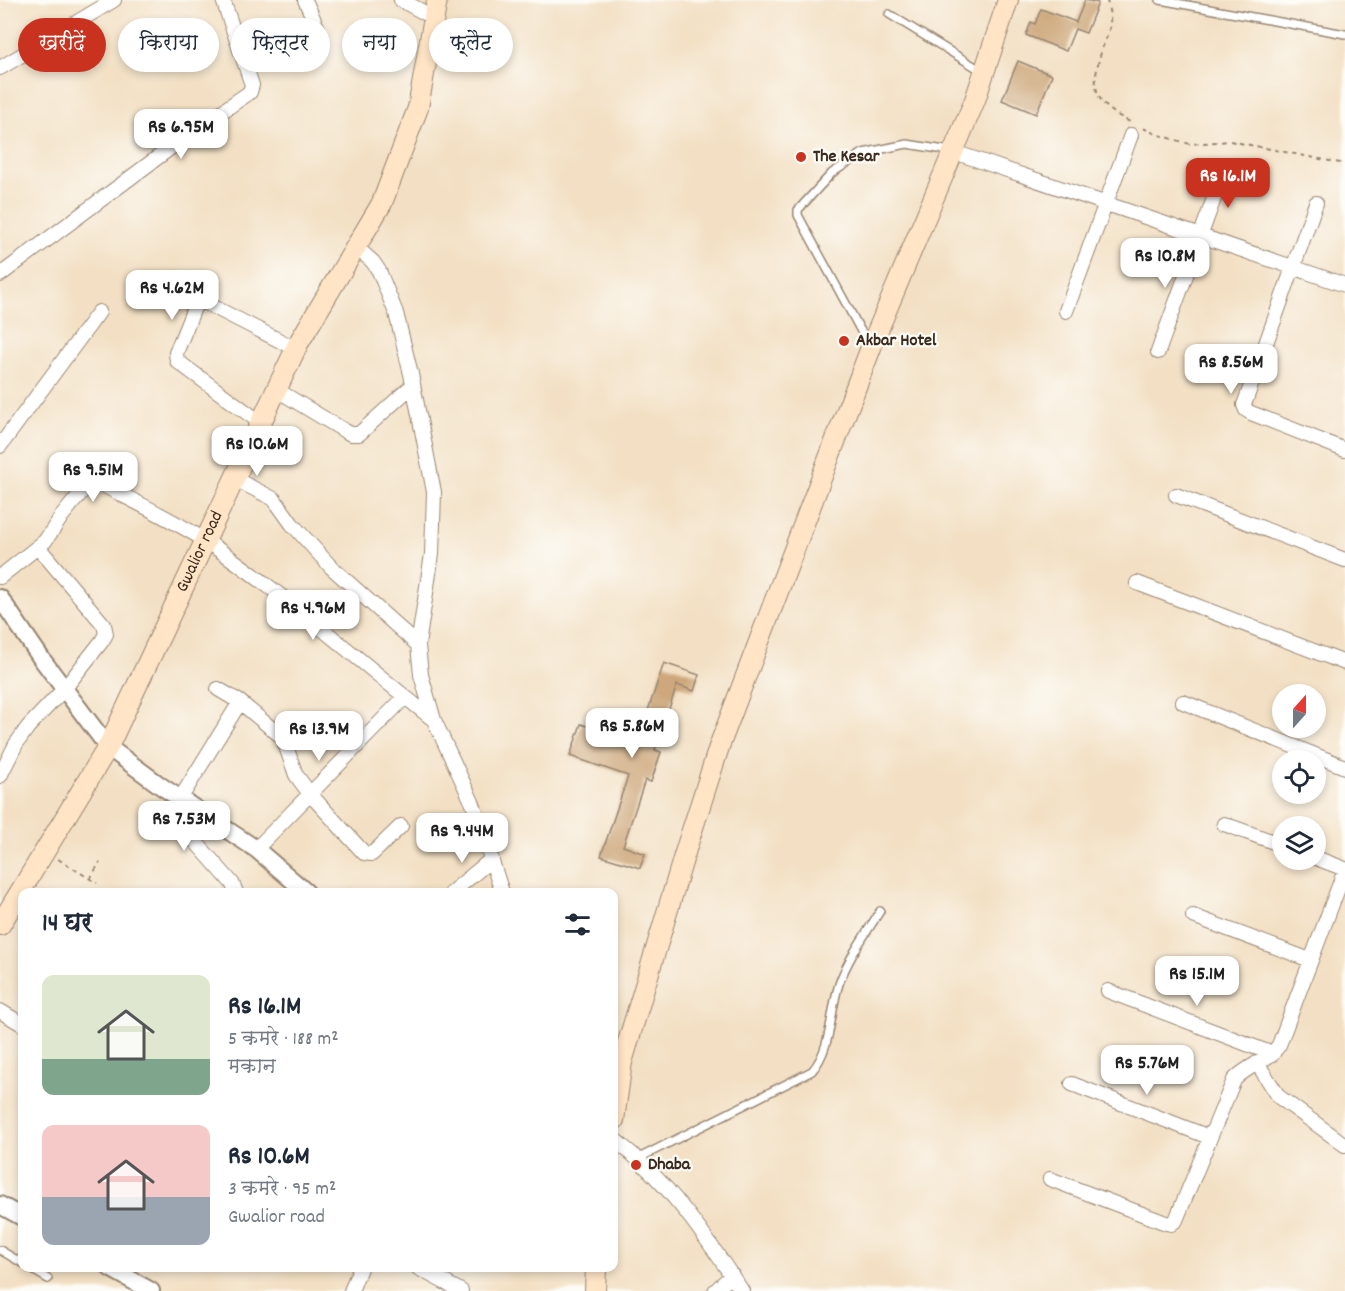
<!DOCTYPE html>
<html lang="hi">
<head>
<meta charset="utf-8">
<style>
	:root { --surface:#fff; --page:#f2f2f3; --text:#1f2937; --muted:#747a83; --accent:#c8321e }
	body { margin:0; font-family:Dekko,"Playpen Sans Deva",sans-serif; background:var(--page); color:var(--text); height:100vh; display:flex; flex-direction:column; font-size:22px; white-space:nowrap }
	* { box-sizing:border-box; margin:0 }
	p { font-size:20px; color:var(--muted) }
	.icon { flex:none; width:33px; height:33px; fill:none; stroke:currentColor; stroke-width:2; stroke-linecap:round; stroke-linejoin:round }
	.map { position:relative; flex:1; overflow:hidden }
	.drawer { position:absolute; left:18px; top:888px; width:600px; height:384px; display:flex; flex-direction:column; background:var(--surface); border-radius:12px; box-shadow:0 3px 9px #0003 }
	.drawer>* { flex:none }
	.top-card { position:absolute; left:18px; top:18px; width:600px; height:54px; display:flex; gap:12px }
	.needle { width:39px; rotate:21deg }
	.controls { position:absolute; left:1272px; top:684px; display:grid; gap:12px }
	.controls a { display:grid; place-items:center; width:54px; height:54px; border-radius:50%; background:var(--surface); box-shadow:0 3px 9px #0003; font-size:30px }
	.price { position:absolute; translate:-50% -51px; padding:0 14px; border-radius:12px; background:#fff; color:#222; font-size:20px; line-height:39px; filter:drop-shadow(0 2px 3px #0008) }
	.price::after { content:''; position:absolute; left:50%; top:36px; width:18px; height:14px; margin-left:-9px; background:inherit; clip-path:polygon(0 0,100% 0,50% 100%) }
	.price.current { background:var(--accent); color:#fff }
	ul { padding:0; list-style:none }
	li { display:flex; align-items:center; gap:18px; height:150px; padding:0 24px }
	li span { display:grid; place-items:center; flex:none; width:168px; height:120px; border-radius:12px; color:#555 }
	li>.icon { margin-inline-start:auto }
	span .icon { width:72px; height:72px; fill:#fffc; stroke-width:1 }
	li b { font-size:26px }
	h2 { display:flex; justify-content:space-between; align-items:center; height:72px; padding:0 24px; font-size:26px }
	.pill { padding:0 21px; border-radius:27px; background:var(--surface); box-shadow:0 3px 9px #0003; font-size:21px; line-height:54px }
	.pill.current { background:var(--accent); color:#fff }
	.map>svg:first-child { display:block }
	.building { fill:#cea87b }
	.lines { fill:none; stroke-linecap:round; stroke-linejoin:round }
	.service-casing { stroke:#978571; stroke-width:10 }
	.minor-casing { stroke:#978571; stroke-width:16 }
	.tertiary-casing { stroke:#978571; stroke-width:20 }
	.secondary-casing { stroke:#978571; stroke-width:22 }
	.path { stroke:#978571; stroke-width:2; stroke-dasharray:4.5 4.5; stroke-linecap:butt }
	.service { stroke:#fff; stroke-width:7 }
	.minor { stroke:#fff; stroke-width:14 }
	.tertiary { stroke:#fff; stroke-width:16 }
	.secondary { stroke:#ffe4c6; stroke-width:20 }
	.poi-dot { fill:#c8321e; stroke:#fdfcf7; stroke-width:2 }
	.labels { text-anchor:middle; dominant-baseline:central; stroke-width:4.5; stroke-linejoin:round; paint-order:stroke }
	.poi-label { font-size:18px; font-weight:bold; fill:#3b2a1e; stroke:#fdfcf7; text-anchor:start }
	.street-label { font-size:18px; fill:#3b2a1e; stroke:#fdfcf7 }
</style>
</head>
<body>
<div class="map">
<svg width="1345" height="1291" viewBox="0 0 1345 1291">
	<rect width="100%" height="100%" fill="#fdfcf7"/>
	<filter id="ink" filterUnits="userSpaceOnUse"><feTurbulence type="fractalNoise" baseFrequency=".0167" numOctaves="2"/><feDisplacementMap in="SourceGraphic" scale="12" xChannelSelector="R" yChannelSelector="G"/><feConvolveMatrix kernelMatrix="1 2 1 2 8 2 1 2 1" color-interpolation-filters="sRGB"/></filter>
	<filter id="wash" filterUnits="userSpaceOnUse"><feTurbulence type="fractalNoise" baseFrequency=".008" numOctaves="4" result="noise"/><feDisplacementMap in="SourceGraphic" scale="24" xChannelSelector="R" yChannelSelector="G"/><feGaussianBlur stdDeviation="1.35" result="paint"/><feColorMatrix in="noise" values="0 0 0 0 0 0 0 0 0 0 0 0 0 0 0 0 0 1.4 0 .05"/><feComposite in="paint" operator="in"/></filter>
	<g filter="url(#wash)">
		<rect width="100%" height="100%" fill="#f3e0c4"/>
		<g id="blocks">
			<path class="building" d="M1085,0L1098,3L1086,33L1075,29L1066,51L1026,35L1031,22L1035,24L1041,9L1076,22Z
				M1018,61L1052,75L1036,114L1002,100Z
				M664,663L699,675L694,691L677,685L655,750L661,752L651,782L645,780L623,846L645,854L640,868L601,856L628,776L570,756L581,724L637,743Z"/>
		</g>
	</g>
	<g filter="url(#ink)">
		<use href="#blocks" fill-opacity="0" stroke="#978571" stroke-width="1.5"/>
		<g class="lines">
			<defs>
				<path id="service" d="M1160,0L1345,34
					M889,14L982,71
					M869,346L798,215V210L832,173L863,153L907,144L951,151
					M639,1158L812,1071C832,1048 830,1011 839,984C848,958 866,934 880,911
					M0,1250L22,1263
					M29,1268L48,1279"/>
				<path id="minor" d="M305,0L318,29
					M401,0L434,18
					M0,68L114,0
					M954,152L1345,285
					M1316,203L1244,405L1246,410L1251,413L1345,450
					M356,247L373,262L379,271L396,313L411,374L434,492L432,554L418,645L421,675L434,720L473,804L502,892
					M0,275L177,143L250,92L252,85L223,0
					M1066,311L1131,135
					M1158,352L1224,171
					M277,390L345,431L351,434H359L413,385
					M261,423L177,361L176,353L194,308L197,303L204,302L296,349
					M0,446L99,312
					M235,479L274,499L292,524L331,567L418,645
					M1176,495L1345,560
					M0,577L45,541L62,516L89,483L93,481L97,482C133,501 176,521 209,543C288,597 359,661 434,720
					M1137,583L1345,663
					M218,689L240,702L283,738L296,775L310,794L364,853L372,854L401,826
					M1183,702L1345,767
					M0,776L16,744L28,727L65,688L102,641L106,634L104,625L38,547
					M180,799L240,702
					M195,809L186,826V831L232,883L236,892
					M1224,824L1282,845
					M256,849L405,697
					M1316,858L1345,869
					M452,892L492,859
					M1193,916L1310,960
					M1108,991L1273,1054
					M0,1011L22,1024
					M1257,1063L1279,1097L1345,1145
					M1072,1084L1209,1137
					M614,1139C668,1181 704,1234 742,1291
					M1050,1179L1166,1223L1171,1224L1176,1220L1234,1080C1247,1065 1268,1062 1279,1045L1345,870
					M418,1268L461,1291
					M351,1291L360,1268
					M715,1291L732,1275"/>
				<path id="tertiary" d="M0,598L41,658L108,747L161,786L256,849L306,892
					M0,1205L22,1217
					M110,1268L151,1291"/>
				<g id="secondary">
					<path id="s1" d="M0,925L108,747L298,344L382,203L418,108L437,0"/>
					<path d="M614,1120L622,1062L687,846L720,744L875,337L975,100L1008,0"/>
					<path d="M595,1291L596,1268"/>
				</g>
			</defs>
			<use href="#service" class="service-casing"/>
			<use href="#minor" class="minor-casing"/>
			<use href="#tertiary" class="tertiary-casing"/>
			<use href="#secondary" class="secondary-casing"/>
			<path class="path" d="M1107,0C1108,7 1111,16 1110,23C1110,30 1106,39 1103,46C1091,85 1090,102 1130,122
				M1143,128L1156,134L1190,144L1230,141L1345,164
				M58,859L97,883
				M90,879L100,862"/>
			<use href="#service" class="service"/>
			<use href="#minor" class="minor"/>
			<use href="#tertiary" class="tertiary"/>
			<use href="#secondary" class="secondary"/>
		</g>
	</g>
	<g class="poi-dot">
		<circle cx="801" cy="157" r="6"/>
		<circle cx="844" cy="341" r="6"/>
		<circle cx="636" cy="1165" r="6"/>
	</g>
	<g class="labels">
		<g class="poi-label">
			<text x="813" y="157">The Kesar</text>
			<text x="856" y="341">Akbar Hotel</text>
			<text x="648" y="1165">Dhaba</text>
		</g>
		<g class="street-label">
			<text stroke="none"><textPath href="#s1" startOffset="424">Gwalior road</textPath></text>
		</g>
	</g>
</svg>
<div class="controls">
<a><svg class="needle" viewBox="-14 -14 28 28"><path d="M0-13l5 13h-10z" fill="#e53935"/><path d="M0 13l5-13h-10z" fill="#747a83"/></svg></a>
<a><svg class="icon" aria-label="locate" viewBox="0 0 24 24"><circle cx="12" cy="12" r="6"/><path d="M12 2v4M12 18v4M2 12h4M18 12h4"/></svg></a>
<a><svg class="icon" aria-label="layers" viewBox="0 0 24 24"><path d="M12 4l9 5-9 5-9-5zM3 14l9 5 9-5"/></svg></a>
</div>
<b class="price" style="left:181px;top:160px">Rs 6.95M</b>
<b class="price current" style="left:1228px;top:209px">Rs 16.1M</b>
<b class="price" style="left:1165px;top:289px">Rs 10.8M</b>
<b class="price" style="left:172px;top:321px">Rs 4.62M</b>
<b class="price" style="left:1231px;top:395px">Rs 8.56M</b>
<b class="price" style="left:257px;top:477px">Rs 10.6M</b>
<b class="price" style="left:93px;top:503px">Rs 9.51M</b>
<b class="price" style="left:313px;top:641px">Rs 4.96M</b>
<b class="price" style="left:632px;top:759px">Rs 5.86M</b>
<b class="price" style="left:319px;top:762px">Rs 13.9M</b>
<b class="price" style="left:184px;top:852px">Rs 7.53M</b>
<b class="price" style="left:462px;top:864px">Rs 9.44M</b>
<b class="price" style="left:1197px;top:1007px">Rs 15.1M</b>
<b class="price" style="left:1147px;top:1096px">Rs 5.76M</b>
<div class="top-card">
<a class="pill current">खरीदें</a>
<a class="pill">किराया</a>
<a class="pill">फ़िल्टर</a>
<a class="pill">नया</a>
<a class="pill">फ़्लैट</a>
</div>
<section class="drawer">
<h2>14 घर<svg class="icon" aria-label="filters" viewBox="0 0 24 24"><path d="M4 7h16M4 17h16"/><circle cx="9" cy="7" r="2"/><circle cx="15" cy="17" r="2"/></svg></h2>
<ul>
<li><span style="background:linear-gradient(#dfe7d0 70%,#7fa58c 0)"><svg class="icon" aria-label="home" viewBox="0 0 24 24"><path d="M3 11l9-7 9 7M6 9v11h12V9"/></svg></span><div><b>Rs 16.1M</b><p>5 कमरे · 188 m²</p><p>मकान</p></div></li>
<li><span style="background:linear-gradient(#f6c9c9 60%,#9aa5b1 0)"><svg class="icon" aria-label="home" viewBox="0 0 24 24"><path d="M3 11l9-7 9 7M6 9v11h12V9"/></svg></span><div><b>Rs 10.6M</b><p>3 कमरे · 95 m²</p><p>Gwalior road</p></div></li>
</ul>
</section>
</div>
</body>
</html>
